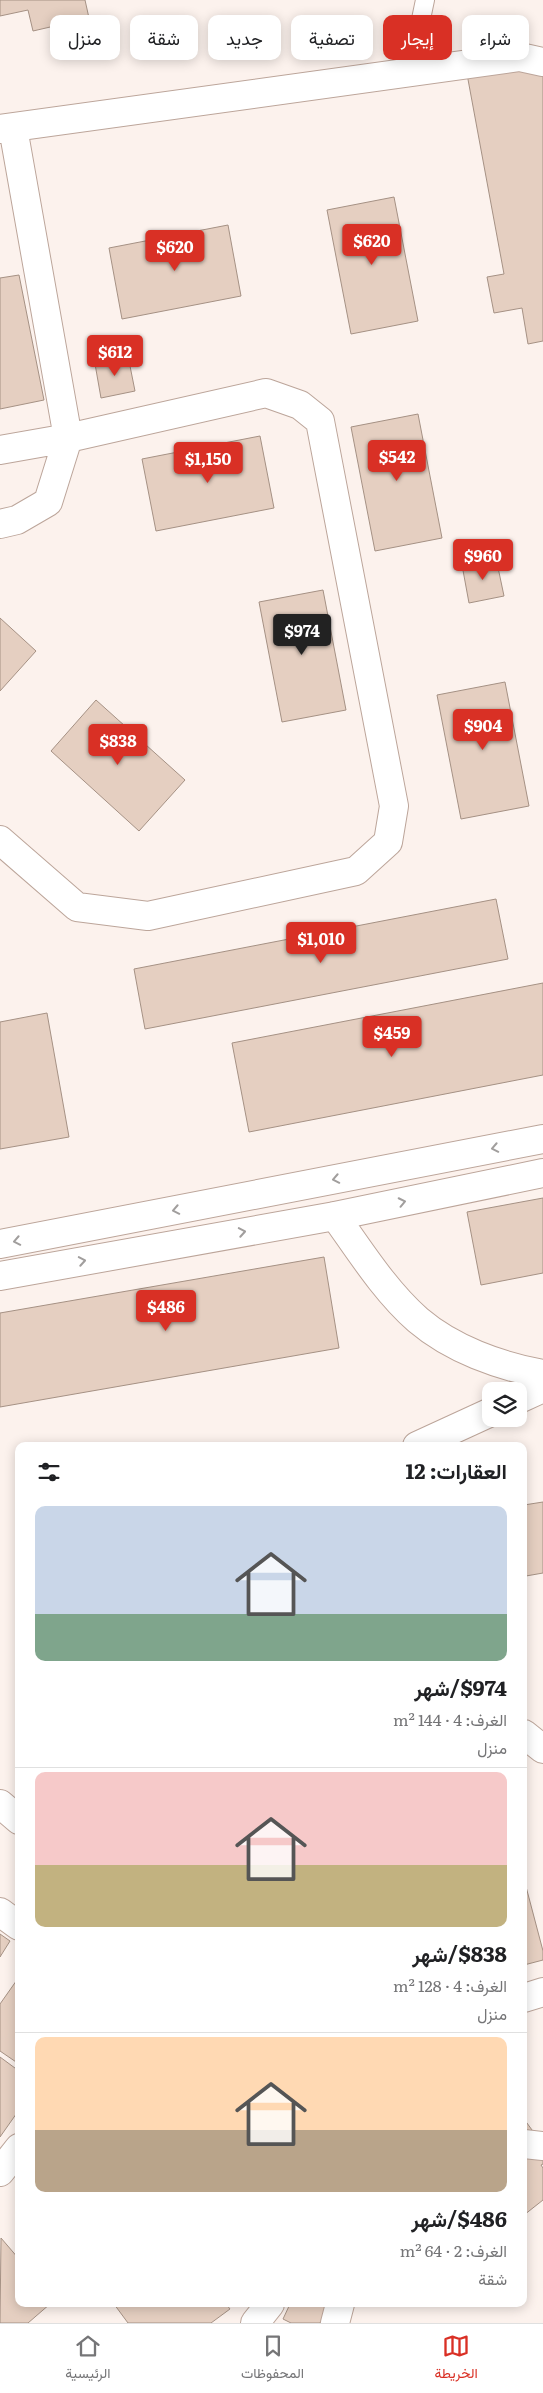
<!DOCTYPE html>
<html lang="ar">
<head>
<meta charset="utf-8">
<style>
	:root { --surface:#fff; --page:#f6f6f6; --text:#202124; --muted:#757577; --line:#e0e0e0; --accent:#d93025 }
	body { margin:0; font-family:Literata,Vazirmatn,serif; background:var(--page); color:var(--text); direction:rtl; height:100vh; display:flex; flex-direction:column; font-size:19px; white-space:nowrap }
	* { box-sizing:border-box; margin:0 }
	p { font-size:16px; color:var(--muted) }
	.icon { flex:none; width:28px; height:28px; fill:none; stroke:currentColor; stroke-width:2; stroke-linecap:round; stroke-linejoin:round }
	.map { position:relative; flex:1; overflow:hidden; direction:ltr }
	.panel { position:absolute; left:15px; top:1442px; width:512px; height:865px; display:flex; flex-direction:column; background:var(--surface); border-radius:10px; box-shadow:0 2px 12px #0003; direction:rtl }
	.panel>* { flex:none }
	.guide { position:absolute; left:15px; top:15px; width:514px; height:45px; direction:rtl; display:flex; gap:10px }
	.fabs { position:absolute; left:482px; top:1382px; display:grid; gap:10px }
	.fabs a { display:grid; place-items:center; width:45px; height:45px; border-radius:10px; background:var(--surface); box-shadow:0 2px 12px #0003; font-size:25px }
	.price { position:absolute; translate:-50% -42px; padding:0 11px; border-radius:5px; background:var(--accent); color:#fff; font-size:16px; line-height:32px; filter:drop-shadow(0 1px 2px #0008) }
	.price::after { content:''; position:absolute; left:50%; top:30px; width:15px; height:11px; margin-left:-8px; background:inherit; clip-path:polygon(0 0,100% 0,50% 100%) }
	.price.current { background:#222; color:#fff }
	ul { padding:0; list-style:none }
	li { display:grid; align-content:center; gap:10px; height:265px; padding:0 20px }
	li+li { border-top:1px solid var(--line) }
	li span { display:grid; place-items:center; height:155px; border-radius:10px; color:#555 }
	li>.icon { margin-inline-start:auto }
	span .icon { width:90px; height:90px; fill:#fffc; stroke-width:1 }
	li b { font-size:21px }
	h2 { display:flex; justify-content:space-between; align-items:center; height:60px; padding:0 20px; font-size:21px }
	.chip { padding:0 18px; border-radius:10px; background:var(--surface); box-shadow:0 2px 12px #0003; font-size:18px; line-height:45px }
	.chip.current { background:var(--accent); color:#fff }
	.tab-bar { display:flex; justify-content:space-around; align-items:center; height:70px; border-top:1px solid var(--line); background:var(--surface); font-size:14px; color:var(--muted) }
	.tab-bar a { display:grid; justify-items:center; gap:2px }
	.tab-bar .current { color:var(--accent) }
	.map>svg:first-child { display:block }
	.building { fill:#e5cfc1; stroke:#a59184 }
	.lines { fill:none; stroke-linecap:round; stroke-linejoin:round }
	.lane-casing { stroke:#bca59a; stroke-width:20 }
	.street-casing { stroke:#bca59a; stroke-width:30 }
	.secondary-casing { stroke:#bca59a; stroke-width:30 }
	.lane { stroke:#fff; stroke-width:18 }
	.street { stroke:#fff; stroke-width:28 }
	.secondary { stroke:#fff; stroke-width:28 }
	.oneway { stroke:#a19e9d }
</style>
</head>
<body>
<div class="map">
<svg width="543" height="2323" viewBox="0 0 543 2323">
	<rect width="100%" height="100%" fill="#fcf2ed"/>
	<path class="building" d="M0,0H85L89,18L33,31L28,10L0,16Z
		M543,60V341L528,344L522,308L494,313L487,277L504,274L467,74Z
		M394,197L418,321L351,334L327,210Z
		M228,225L241,296L122,319L109,248Z
		M19,275L44,400L0,409V278Z
		M128,356L135,391L101,398L95,364Z
		M418,414L442,538L375,551L351,427Z
		M260,436L274,508L156,531L142,459Z
		M496,558L504,596L469,603L462,565Z
		M323,590L346,710L282,722L259,602Z
		M0,618L36,651L0,691Z
		M505,682L529,806L461,819L437,695Z
		M96,700L185,780L139,831L51,751Z
		M496,899L508,959L145,1029L134,969Z
		M543,983V1075L249,1132L232,1043Z
		M47,1013L69,1137L0,1149V1022Z
		M543,1198V1273L481,1285L467,1212Z
		M324,1257L339,1348L0,1407V1313Z
		M543,1502V1573L526,1576L524,1563V1505Z
		M524,1879L543,1951V1960L524,1965Z
		M0,1934L10,1941L0,1957Z
		M19,1977V2064L0,2051V2004Z
		M0,2057L19,2071V2110L0,2137Z
		M524,2119L543,2145V2164L541,2165L543,2168V2200L524,2215Z
		M1,2238L19,2259V2304H50L28,2323H0Z
		M114,2304H226L230,2309L211,2323H128Z
		M290,2304H330L320,2323H291L283,2319Z"/>
	<g class="lines">
		<defs>
			<path id="lane" d="M410,72L425,0"/>
			<path id="street" d="M0,129L520,57L543,62
				M0,450L68,438L266,393L300,405L320,421L394,806L388,842L356,871L148,916L77,907L0,840
				M0,524L17,520L48,502L68,438L13,128
				M335,1216C360,1251 385,1291 418,1320C452,1349 499,1366 543,1374
				M519,1399L543,1388
				M417,1446L491,1412
				M524,1734L543,1749
				M0,1804L19,1820
				M0,1912L19,1926
				M524,1998L543,1992
				M524,2144L543,2146
				M0,2172L19,2148
				M255,2323L270,2304
				M335,2323L340,2304"/>
			<path id="secondary" d="M0,1244L543,1139
				M0,1276L335,1216L543,1173"/>
		</defs>
		<use href="#lane" class="lane-casing"/>
		<use href="#street" class="street-casing"/>
		<use href="#secondary" class="secondary-casing"/>
		<use href="#lane" class="lane"/>
		<use href="#street" class="street"/>
		<use href="#secondary" class="secondary"/>
	</g>
	<defs><path id="oneway-chevron" d="M-2-3.5L2.5 0L-2 3.5" fill="none" stroke-width="1.6" stroke-linecap="round" stroke-linejoin="round" transform="scale(1.25)"/></defs>
	<g class="oneway">
		<use href="#oneway-chevron" transform="translate(495 1148) rotate(169)"/>
		<use href="#oneway-chevron" transform="translate(336 1179) rotate(169)"/>
		<use href="#oneway-chevron" transform="translate(402 1202) rotate(-12)"/>
		<use href="#oneway-chevron" transform="translate(176 1210) rotate(169)"/>
		<use href="#oneway-chevron" transform="translate(242 1232) rotate(-10)"/>
		<use href="#oneway-chevron" transform="translate(17 1241) rotate(169)"/>
		<use href="#oneway-chevron" transform="translate(82 1261) rotate(-10)"/>
	</g>
</svg>
<div class="fabs">
<a><svg class="icon" aria-label="layers" viewBox="0 0 24 24"><path d="M12 4l9 5-9 5-9-5zM3 14l9 5 9-5"/></svg></a>
</div>
<b class="price" style="left:372px;top:266px">$620</b>
<b class="price" style="left:175px;top:272px">$620</b>
<b class="price" style="left:115px;top:377px">$612</b>
<b class="price" style="left:397px;top:482px">$542</b>
<b class="price" style="left:208px;top:484px">$1,150</b>
<b class="price" style="left:483px;top:581px">$960</b>
<b class="price current" style="left:302px;top:656px">$974</b>
<b class="price" style="left:483px;top:751px">$904</b>
<b class="price" style="left:118px;top:766px">$838</b>
<b class="price" style="left:321px;top:964px">$1,010</b>
<b class="price" style="left:392px;top:1058px">$459</b>
<b class="price" style="left:166px;top:1332px">$486</b>
<div class="guide">
<a class="chip">شراء</a>
<a class="chip current">إيجار</a>
<a class="chip">تصفية</a>
<a class="chip">جديد</a>
<a class="chip">شقة</a>
<a class="chip">منزل</a>
</div>
<section class="panel">
<h2>العقارات: 12<svg class="icon" aria-label="filters" viewBox="0 0 24 24"><path d="M4 7h16M4 17h16"/><circle cx="9" cy="7" r="2"/><circle cx="15" cy="17" r="2"/></svg></h2>
<ul>
<li><span style="background:linear-gradient(#c9d6e8 70%,#7fa58c 0)"><svg class="icon" aria-label="home" viewBox="0 0 24 24"><path d="M3 11l9-7 9 7M6 9v11h12V9"/></svg></span><div><b>$974/شهر</b><p>الغرف: 4 · 144 m²</p><p>منزل</p></div></li>
<li><span style="background:linear-gradient(#f6c9c9 60%,#c2b280 0)"><svg class="icon" aria-label="home" viewBox="0 0 24 24"><path d="M3 11l9-7 9 7M6 9v11h12V9"/></svg></span><div><b>$838/شهر</b><p>الغرف: 4 · 128 m²</p><p>منزل</p></div></li>
<li><span style="background:linear-gradient(#ffd9b3 60%,#b9a48a 0)"><svg class="icon" aria-label="home" viewBox="0 0 24 24"><path d="M3 11l9-7 9 7M6 9v11h12V9"/></svg></span><div><b>$486/شهر</b><p>الغرف: 2 · 64 m²</p><p>شقة</p></div></li>
</ul>
</section>
</div>
<nav class="tab-bar">
<a class="current"><svg class="icon" aria-label="map" viewBox="0 0 24 24"><path d="M3 6l6-2 6 2 6-2v14l-6 2-6-2-6 2zM9 4v14M15 6v14"/></svg>الخريطة</a>
<a><svg class="icon" aria-label="saved" viewBox="0 0 24 24"><path d="M7 4h10v16l-5-4-5 4z"/></svg>المحفوظات</a>
<a><svg class="icon" aria-label="home" viewBox="0 0 24 24"><path d="M3 11l9-7 9 7M6 9v11h12V9"/></svg>الرئيسية</a>
</nav>
</body>
</html>
